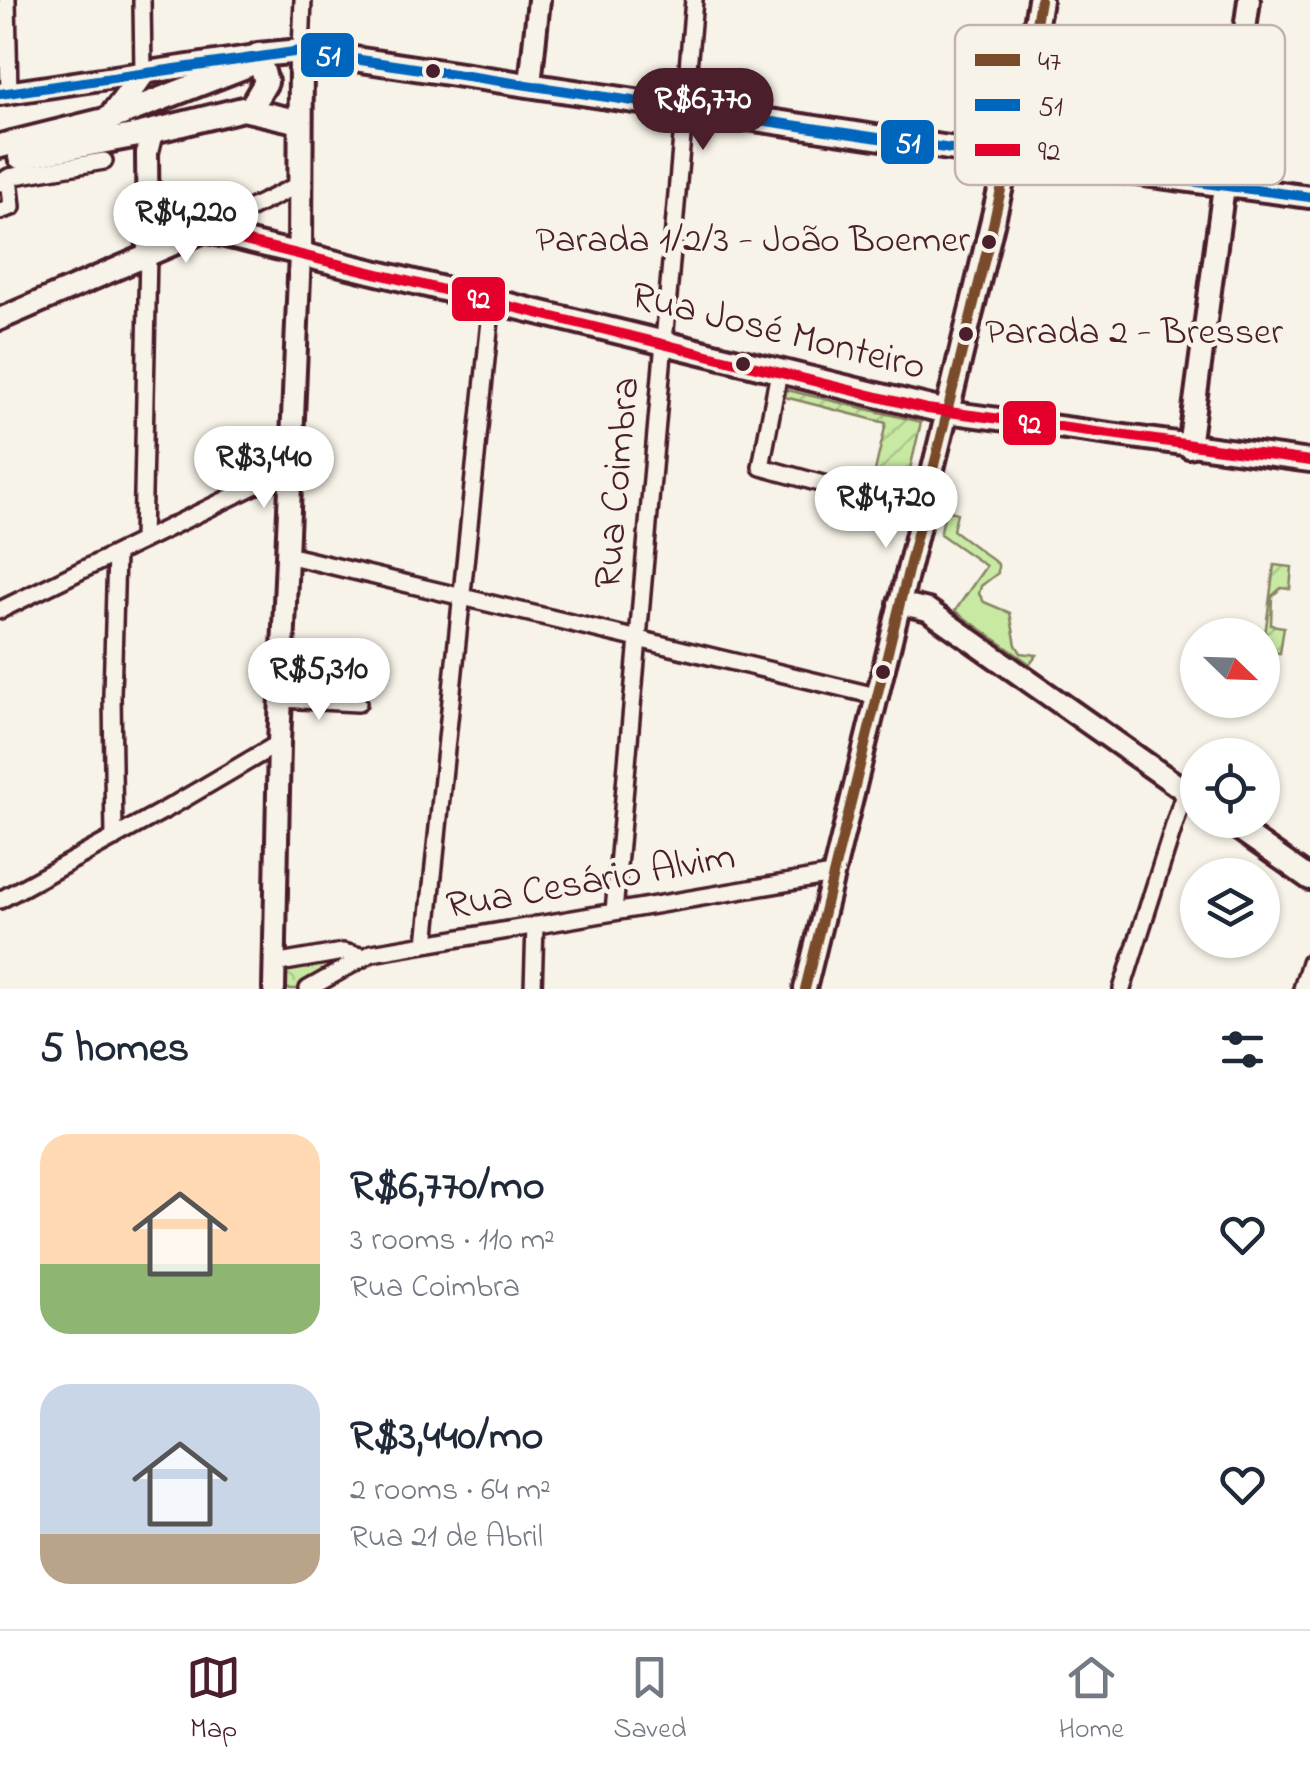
<!DOCTYPE html>
<html lang="en">
<head>
<meta charset="utf-8">
<style>
	:root { --surface:#fff; --page:#f6f6f7; --text:#1f2937; --muted:#747a83; --line:#e0e1e3; --accent:#4a1f2b }
	body { margin:0; font-family:"Indie Flower",sans-serif; background:var(--page); color:var(--text); height:100vh; display:flex; flex-direction:column; font-size:38px; white-space:nowrap }
	* { box-sizing:border-box; margin:0 }
	p { font-size:32px; color:var(--muted) }
	.icon { flex:none; width:55px; height:55px; fill:none; stroke:currentColor; stroke-width:2; stroke-linecap:round; stroke-linejoin:round }
	.map { position:relative; height:989px; overflow:hidden }
	.details { display:flex; flex-direction:column; background:var(--surface); flex:1 }
	.details>* { flex:none }
	.needle { width:65px; rotate:113deg }
	.tools { position:absolute; left:1180px; top:618px; display:grid; gap:20px }
	.tools a { display:grid; place-items:center; width:100px; height:100px; border-radius:50%; background:var(--surface); box-shadow:0 2px 8px #0004; font-size:50px }
	.price { position:absolute; translate:-50% -85px; padding:0 22px; border-radius:35px; background:#fff; color:#222; font-size:32px; line-height:65px; filter:drop-shadow(0 2px 5px #0008) }
	.price::after { content:''; position:absolute; left:50%; top:60px; width:30px; height:22px; margin-left:-15px; background:inherit; clip-path:polygon(0 0,100% 0,50% 100%) }
	.price.selected { background:var(--accent); color:#fff }
	ul { padding:0; list-style:none }
	li { display:flex; align-items:center; gap:30px; height:250px; padding:0 40px }
	li span { display:grid; place-items:center; flex:none; width:280px; height:200px; border-radius:30px; color:#555 }
	li>.icon { margin-inline-start:auto }
	span .icon { width:120px; height:120px; fill:#fffc; stroke-width:1 }
	li b { font-size:42px }
	h2 { display:flex; justify-content:space-between; align-items:center; height:120px; padding:0 40px; font-size:42px }
	.tabs { display:flex; justify-content:space-around; align-items:center; height:140px; border-top:2px solid var(--line); background:var(--surface); font-size:28px; color:var(--muted) }
	.tabs a { display:grid; justify-items:center; gap:5px }
	.tabs .selected { color:var(--accent) }
	.map>svg:first-child { display:block }
	.grass { fill:#c7e9a2; stroke:#888466; stroke-width:2.5 }
	.park { fill:url(#park-crowns); stroke:#888466; stroke-width:2.5 }
	.garden { fill:url(#garden-furrows); stroke:#888466; stroke-width:2.5 }
	.lines { fill:none; stroke-linecap:round; stroke-linejoin:round }
	.street-casing { stroke:#4a1f2b; stroke-width:22 }
	.secondary-casing { stroke:#4a1f2b; stroke-width:28 }
	.primary-casing { stroke:#4a1f2b; stroke-width:30 }
	.street { stroke:#f7f3e8; stroke-width:15 }
	.secondary { stroke:#f7f3e8; stroke-width:20 }
	.primary { stroke:#f7f3e8; stroke-width:22 }
	.bus-1-casing { stroke:#f7f3e8; stroke-width:18 }
	.bus-2-casing { stroke:#f7f3e8; stroke-width:18 }
	.bus-3-casing { stroke:#f7f3e8; stroke-width:18 }
	.bus-1 { stroke:#7a4b2a; stroke-width:10 }
	.bus-2 { stroke:#0065bd; stroke-width:10 }
	.bus-3 { stroke:#e4002b; stroke-width:10 }
	.bus-dot { fill:#4a1f2b; stroke:#f7f3e8; stroke-width:4 }
	.labels { text-anchor:middle; dominant-baseline:central; stroke-width:9; stroke-linejoin:round; paint-order:stroke }
	.bus-label { font-size:38px; fill:#4a1f2b; stroke:#f7f3e8; text-anchor:end }
	.street-label { font-size:40px; fill:#4a1f2b; stroke:#f7f3e8 }
	.key { fill:#f7f3e8; stroke:#c3b3af; stroke-width:2.5 }
	.key-label { font-size:28px; fill:#4a1f2b }
	.line-badge { stroke:#f7f3e8; stroke-width:4 }
	.badge-label { font-size:28px; text-anchor:middle; font-weight:bold; fill:#fff }
</style>
</head>
<body>
<div class="map">
<svg width="1310" height="989" viewBox="0 0 1310 989">
	<defs>
		<pattern id="park-crowns" width="20" height="18" patternUnits="userSpaceOnUse" patternTransform="scale(2.5)"><rect width="20" height="18" fill="#c7e9a2"/><path d="M2 6a3 3 0 1 1 6 0M12 15a3 3 0 1 1 6 0" fill="none" stroke="#acc78c"/></pattern>
		<pattern id="garden-furrows" width="10" height="10" patternUnits="userSpaceOnUse" patternTransform="scale(2.5)"><rect width="10" height="10" fill="#c7e9a2"/><path d="M-1 1l2-2M0 10L10 0M9 11l2-2" fill="none" stroke="#acc78c"/></pattern>
	</defs>
	<rect width="100%" height="100%" fill="#f7f3e8"/>
	<filter id="ink" filterUnits="userSpaceOnUse"><feTurbulence type="fractalNoise" baseFrequency=".01" numOctaves="2"/><feDisplacementMap in="SourceGraphic" scale="20" xChannelSelector="R" yChannelSelector="G"/><feConvolveMatrix kernelMatrix="1 2 1 2 8 2 1 2 1" color-interpolation-filters="sRGB"/></filter>
	<g filter="url(#ink)">
		<path class="grass" d="M946,510L957,513L953,530L998,564V573L981,586L979,594L984,602L1010,613L1016,645L1021,653L1037,655L1030,664L955,611L986,566L940,534Z"/>
		<path class="park" d="M349,958L301,989H286L287,966Z"/>
		<path class="garden" d="M787,390L921,422L905,491L872,484L886,423L785,397Z
			M1274,565L1292,567L1290,589L1281,588L1272,596L1271,625L1284,627L1280,653L1263,651Z"/>
		<g class="lines">
			<defs>
				<path id="street" d="M7,0L9,93
					M142,0L143,74
					M301,51L303,0
					M0,183L9,177L104,161
					M0,211L12,207L9,177
					M204,231L300,184
					M779,372L761,467L922,511
					M142,541L148,254
					M287,555L876,696
					M0,610L291,468
					M281,699L358,703
					M114,838L112,695L116,554
					M0,900L170,807L279,743
					M614,912L694,0
					M426,944L492,301
					M274,964L343,952L361,956
					M308,989L372,953L832,875
					M533,989L535,925
					M1122,989L1185,791
					M1302,989L1310,962"/>
				<path id="secondary" d="M530,84L539,0
					M0,94L256,56
					M1009,157L1310,197
					M148,254L147,153L152,132
					M0,319L204,231L300,254L279,743L274,989
					M1189,447L1249,0
					M899,603L928,610L1198,800
					M1226,820L1310,879
					M805,989L947,412L1310,461"/>
				<path id="primary" d="M301,51L300,254L947,412L1026,82L1040,0
					M250,109L266,82L258,55
					M109,119L143,74
					M0,146L109,119L251,64L258,55L301,51L1009,157
					M20,157L133,136L243,109L300,122"/>
			</defs>
			<use href="#street" class="street-casing"/>
			<use href="#secondary" class="secondary-casing"/>
			<use href="#primary" class="primary-casing"/>
			<use href="#street" class="street"/>
			<use href="#secondary" class="secondary"/>
			<use href="#primary" class="primary"/>
			<defs>
				<path id="bus-1" d="M805,989L989,242L1026,82L1040,0"/>
				<path id="bus-2" d="M0,94L301,51L978,153L1310,197"/>
				<path id="bus-3" d="M204,231L927,409L1310,461"/>
			</defs>
			<use href="#bus-1" class="bus-1-casing"/>
			<use href="#bus-2" class="bus-2-casing"/>
			<use href="#bus-3" class="bus-3-casing"/>
			<use href="#bus-1" class="bus-1"/>
			<use href="#bus-2" class="bus-2"/>
			<use href="#bus-3" class="bus-3"/>
		</g>
	</g>
	<g class="bus-dot">
		<circle cx="433" cy="71" r="9"/>
		<circle cx="989" cy="242" r="9"/>
		<circle cx="966" cy="334" r="9"/>
		<circle cx="743" cy="364" r="9"/>
		<circle cx="883" cy="672" r="9"/>
	</g>
	<g class="labels">
		<g class="bus-label">
			<text x="970" y="242">Parada 1/2/3 - João Boemer</text>
			<text x="985" y="334" text-anchor="start">Parada 2 - Bresser</text>
		</g>
		<g class="street-label">
			<text transform="translate(778 333) rotate(14)">Rua José Monteiro</text>
			<text transform="translate(619 483) rotate(-85)">Rua Coimbra</text>
			<text transform="translate(591 883) rotate(-10)">Rua Cesário Alvim</text>
		</g>
	</g>
	<rect x="955" y="25" width="330" height="160" rx="15" class="key"/>
	<rect x="975" y="54" width="45" height="12" fill="#7a4b2a"/>
	<rect x="975" y="99" width="45" height="12" fill="#0065bd"/>
	<rect x="975" y="144" width="45" height="12" fill="#e4002b"/>
	<g class="key-label">
		<text x="1038" y="70">47</text>
		<text x="1038" y="115">51</text>
		<text x="1038" y="160">92</text>
	</g>
	<g class="line-badge">
		<rect x="299" y="31" width="57" height="48" rx="10" fill="#0065bd"/>
		<rect x="879" y="118" width="57" height="48" rx="10" fill="#0065bd"/>
		<rect x="450" y="275" width="57" height="48" rx="10" fill="#e4002b"/>
		<rect x="1001" y="399" width="57" height="48" rx="10" fill="#e4002b"/>
	</g>
	<g class="badge-label">
		<text x="328" y="65">51</text>
		<text x="908" y="152">51</text>
		<text x="479" y="308">92</text>
		<text x="1030" y="433">92</text>
	</g>
</svg>
<div class="tools">
<a><svg class="needle" viewBox="-14 -14 28 28"><path d="M0-13l5 13h-10z" fill="#e53935"/><path d="M0 13l5-13h-10z" fill="#747a83"/></svg></a>
<a><svg class="icon" aria-label="locate" viewBox="0 0 24 24"><circle cx="12" cy="12" r="6"/><path d="M12 2v4M12 18v4M2 12h4M18 12h4"/></svg></a>
<a><svg class="icon" aria-label="layers" viewBox="0 0 24 24"><path d="M12 4l9 5-9 5-9-5zM3 14l9 5 9-5"/></svg></a>
</div>
<b class="price selected" style="left:703px;top:153px">R$6,770</b>
<b class="price" style="left:186px;top:266px">R$4,220</b>
<b class="price" style="left:264px;top:511px">R$3,440</b>
<b class="price" style="left:886px;top:551px">R$4,720</b>
<b class="price" style="left:319px;top:723px">R$5,310</b>
</div>
<section class="details">
<h2>5 homes<svg class="icon" aria-label="filters" viewBox="0 0 24 24"><path d="M4 7h16M4 17h16"/><circle cx="9" cy="7" r="2"/><circle cx="15" cy="17" r="2"/></svg></h2>
<ul>
<li><span style="background:linear-gradient(#ffd9b3 65%,#8fb573 0)"><svg class="icon" aria-label="home" viewBox="0 0 24 24"><path d="M3 11l9-7 9 7M6 9v11h12V9"/></svg></span><div><b>R$6,770/mo</b><p>3 rooms · 110 m²</p><p>Rua Coimbra</p></div><svg class="icon" aria-label="heart" viewBox="0 0 24 24"><path d="M12 20l-8-8c-3-5 5-10 8-4 3-6 11-1 8 4z"/></svg></li>
<li><span style="background:linear-gradient(#c9d6e8 75%,#b9a48a 0)"><svg class="icon" aria-label="home" viewBox="0 0 24 24"><path d="M3 11l9-7 9 7M6 9v11h12V9"/></svg></span><div><b>R$3,440/mo</b><p>2 rooms · 64 m²</p><p>Rua 21 de Abril</p></div><svg class="icon" aria-label="heart" viewBox="0 0 24 24"><path d="M12 20l-8-8c-3-5 5-10 8-4 3-6 11-1 8 4z"/></svg></li>
</ul>
</section>
<nav class="tabs">
<a class="selected"><svg class="icon" aria-label="map" viewBox="0 0 24 24"><path d="M3 6l6-2 6 2 6-2v14l-6 2-6-2-6 2zM9 4v14M15 6v14"/></svg>Map</a>
<a><svg class="icon" aria-label="saved" viewBox="0 0 24 24"><path d="M7 4h10v16l-5-4-5 4z"/></svg>Saved</a>
<a><svg class="icon" aria-label="home" viewBox="0 0 24 24"><path d="M3 11l9-7 9 7M6 9v11h12V9"/></svg>Home</a>
</nav>
</body>
</html>
